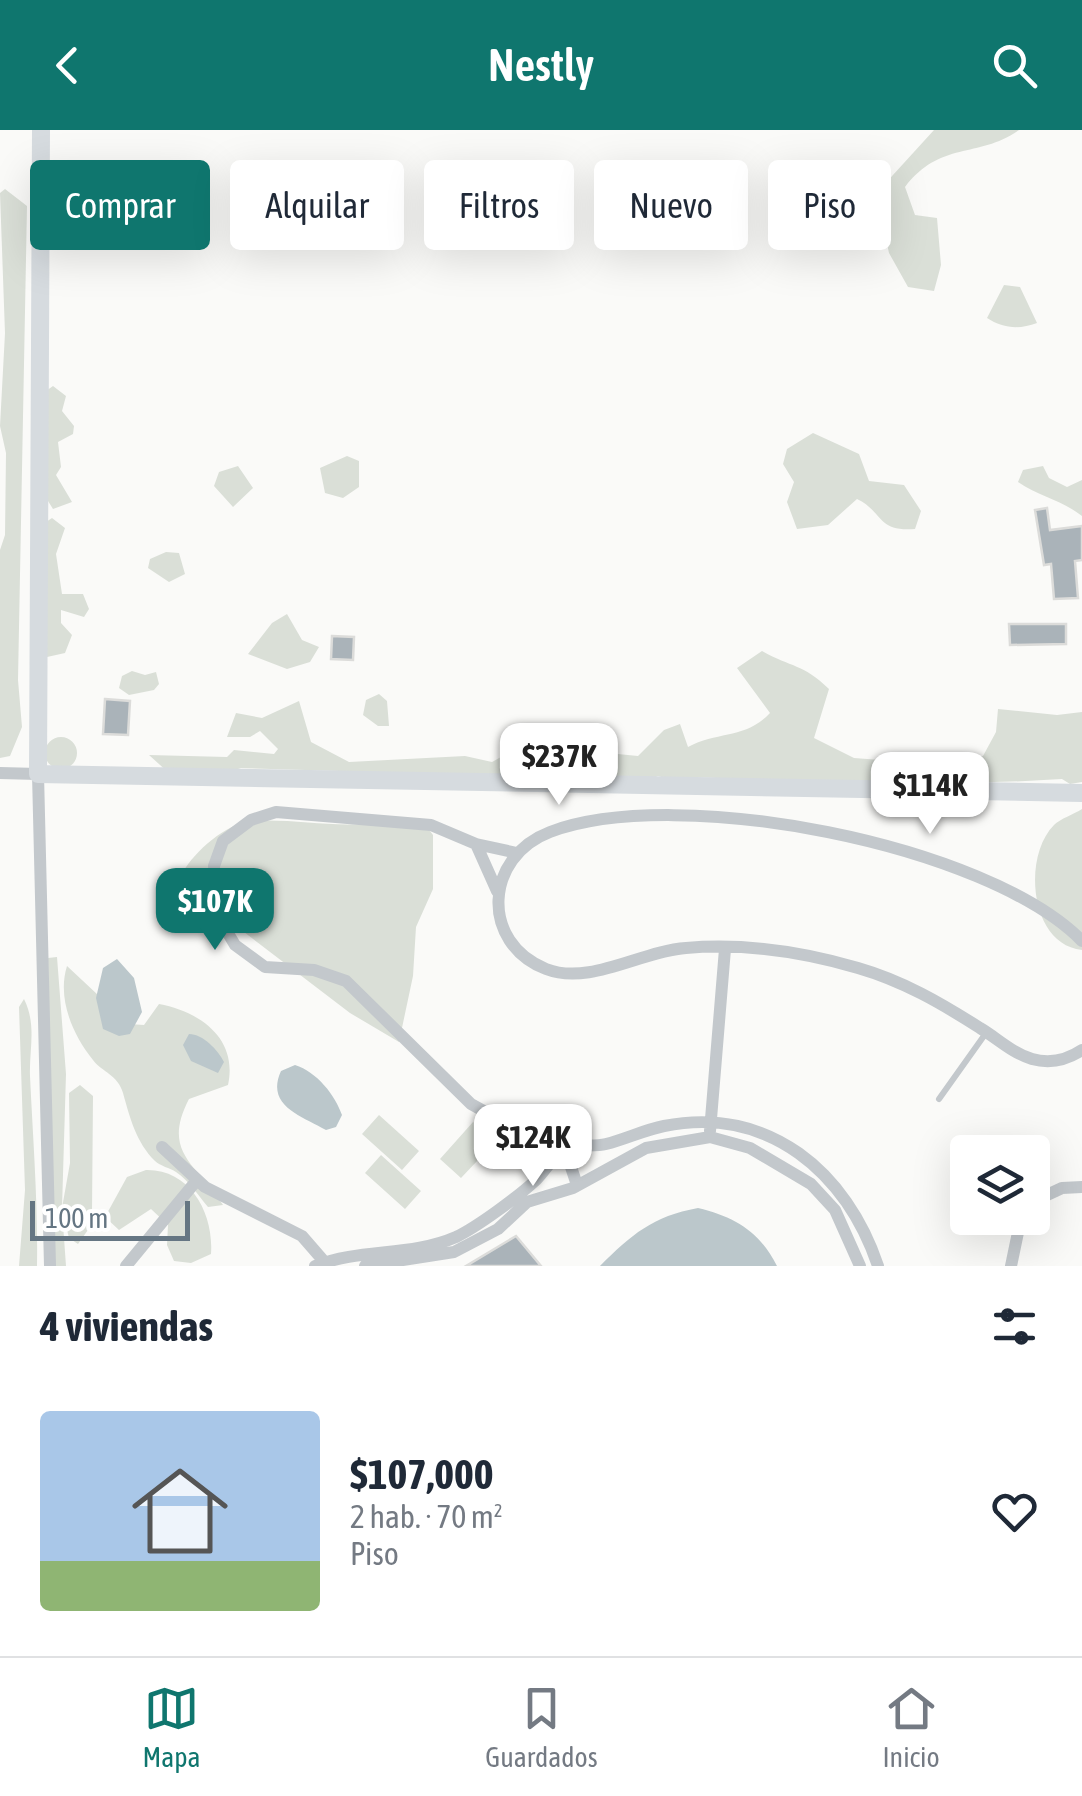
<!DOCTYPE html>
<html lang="es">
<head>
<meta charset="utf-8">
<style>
	:root { --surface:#fff; --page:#f2f2f3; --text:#1f2937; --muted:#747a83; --line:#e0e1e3; --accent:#0f766e }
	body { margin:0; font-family:"Asap Condensed",sans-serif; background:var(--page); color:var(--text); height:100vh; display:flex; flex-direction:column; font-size:38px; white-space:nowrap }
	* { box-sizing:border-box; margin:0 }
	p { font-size:32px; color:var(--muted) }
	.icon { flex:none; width:55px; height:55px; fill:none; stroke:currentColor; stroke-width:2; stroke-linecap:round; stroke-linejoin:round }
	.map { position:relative; height:1136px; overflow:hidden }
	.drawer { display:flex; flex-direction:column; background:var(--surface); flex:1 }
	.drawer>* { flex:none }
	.banner { position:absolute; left:30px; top:30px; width:1022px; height:90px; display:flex; gap:20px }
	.tools { position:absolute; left:950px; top:1005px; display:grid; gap:20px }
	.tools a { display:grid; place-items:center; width:100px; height:100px; border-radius:10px; background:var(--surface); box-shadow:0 10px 40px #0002; font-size:50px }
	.scale { position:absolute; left:30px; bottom:25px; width:160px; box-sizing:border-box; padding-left:10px; border:5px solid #657683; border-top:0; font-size:28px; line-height:35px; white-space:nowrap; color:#657683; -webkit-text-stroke:8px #fff; paint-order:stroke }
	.price { position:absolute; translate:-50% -85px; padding:0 22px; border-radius:20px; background:#fff; color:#222; font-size:32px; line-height:65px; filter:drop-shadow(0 2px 5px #0008) }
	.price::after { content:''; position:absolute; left:50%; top:60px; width:30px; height:22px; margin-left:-15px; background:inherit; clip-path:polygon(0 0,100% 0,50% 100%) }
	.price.selected { background:var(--accent); color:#fff }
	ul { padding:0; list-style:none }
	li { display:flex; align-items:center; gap:30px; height:250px; padding:0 40px }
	li span { display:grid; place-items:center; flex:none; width:280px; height:200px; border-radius:10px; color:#555 }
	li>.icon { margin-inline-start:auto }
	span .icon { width:120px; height:120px; fill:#fffc; stroke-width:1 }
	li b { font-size:42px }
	h2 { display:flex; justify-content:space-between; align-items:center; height:120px; padding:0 40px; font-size:42px }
	.chip { padding:0 35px; border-radius:10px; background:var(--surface); box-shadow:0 10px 40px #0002; font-size:35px; line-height:90px }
	.chip.selected { background:var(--accent); color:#fff }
	header { display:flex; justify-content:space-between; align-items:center; height:130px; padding:0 40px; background:var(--accent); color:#fff; font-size:45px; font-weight:600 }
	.menu { display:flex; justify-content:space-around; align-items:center; height:140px; border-top:2px solid var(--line); background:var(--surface); font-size:28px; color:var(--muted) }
	.menu a { display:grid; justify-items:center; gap:5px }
	.menu .selected { color:var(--accent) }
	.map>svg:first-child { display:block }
	.green { fill:#dadfd7 }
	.water { fill:#bbc7cb }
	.building { fill:#aab3b9; stroke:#dcdcda; stroke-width:2.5 }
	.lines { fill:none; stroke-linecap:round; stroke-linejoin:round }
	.lane { stroke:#c3c8cc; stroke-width:6 }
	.street { stroke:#c3c8cc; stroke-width:12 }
	.secondary { stroke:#d6dbdf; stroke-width:18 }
</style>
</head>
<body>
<header><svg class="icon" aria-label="back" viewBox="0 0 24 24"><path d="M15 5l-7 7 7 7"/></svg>Nestly<svg class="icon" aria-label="search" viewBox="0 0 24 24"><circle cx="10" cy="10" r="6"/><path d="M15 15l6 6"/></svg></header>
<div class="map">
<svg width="1082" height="1136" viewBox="0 0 1082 1136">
	<rect width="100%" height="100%" fill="#fafaf8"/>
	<path class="green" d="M934,0H1019C978,29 941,10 905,57L915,85L937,88L941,135L934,161L908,157L889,123L883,96L862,79Z
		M266,42L278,53L282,66L273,77L258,73L249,64Z
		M5,59L27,76L18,550L22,597L10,626L0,628V420L5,405L6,323L0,296L5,203L0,63Z
		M1004,155L1020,157L1037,193C1019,200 1002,198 987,188Z
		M53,256L66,266L62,281L74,296L73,304L58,312L61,337L56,345L72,372L53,379L43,363L46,261Z
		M813,303L859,324L869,351L904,355L921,381L915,399C876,402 884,382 857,369L828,395L797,399L787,372L794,352L783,334L787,319Z
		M347,326L359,331V357L343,368L325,363L320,338Z
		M238,336L253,358L233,377L214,356L219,342Z
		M1043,336L1049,348L1067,357L1082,350V386C1060,369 1040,367 1018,352L1023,340Z
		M52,388L65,398L56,424L62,464H83L89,479L84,487L61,480V493L72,505L65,523L47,527L46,392Z
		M166,422L179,423L185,444L169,452L148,438L150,429Z
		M287,484L302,510L319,517L310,532L287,539L248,524L272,493Z
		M762,521C792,538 802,533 829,559L814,608L854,628L959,636L983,626L996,602L998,579L1057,585L1082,582V652L1070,654L1062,649C940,657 818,652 693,647L678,652L658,646L650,650L241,638L220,645L170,644L149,625L227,627L234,620L274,624L278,619L260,601L250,607H227L236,583L262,588L299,571L311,612L349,632L465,626L492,632L501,627L537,629L567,619L638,626L664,600L680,594L688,617C718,601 746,609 770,583L737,538Z
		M132,541L145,545L156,542L159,554L154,560L129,565L119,558L122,546Z
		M379,564L387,571L389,596H378L363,585L366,570Z
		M45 623a16 16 0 1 1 32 0a16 16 0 1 1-32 0Z
		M1082,679V820C1030,815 1022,727 1054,695C1060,689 1074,684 1082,679Z
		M394,690L423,692L433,705V759L416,797L413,846L399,912L350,883L244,802L182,778L208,746L183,742C194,722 227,693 251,691C301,688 341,701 394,690Z
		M57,827L66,944L62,1078L70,1033L69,963L80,955L93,966L92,1082L90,1097L78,1114L69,1108L62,1080L66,1136H53L48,828Z
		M67,836L129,894L144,895L159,874C201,882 238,909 228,955L189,969C161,1023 197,1034 223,1075L208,1077C198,1065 189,1051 176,1042C170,1038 160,1036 155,1031C136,1012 130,988 123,963C118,945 102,942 93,930C72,904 57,868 67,836Z
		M24,869C37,895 29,920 30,946C33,1010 38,1072 37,1136H19L25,1060L19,877Z
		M379,985L419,1021L402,1040L362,1004Z
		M473,992L495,1012L461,1048L440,1029Z
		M381,1025L421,1061L405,1079L365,1043Z
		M146,1040C190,1039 214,1083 211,1124L191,1133L174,1131L167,1115L168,1095L151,1079L119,1100L105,1087L127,1047Z"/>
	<path class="water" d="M117,829L134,848L142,882L130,904L119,906L103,899L96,868L103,838Z
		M189,904C203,904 218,920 224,932L218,943L191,931L183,915Z
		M295,935C317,942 335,965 342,985L336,997L326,1000C302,986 265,976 281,941Z
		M698,1078C735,1087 759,1101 777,1136H600C631,1105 653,1086 698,1078Z"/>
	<path class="building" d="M1047,378L1050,400L1082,396V430L1075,431L1078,468L1054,469L1051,434L1044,435L1035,380Z
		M1009,494H1066V514L1010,515Z
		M332,506L354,507L353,530L331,529Z
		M105,569L130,571L128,605L103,604Z
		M516,1106L541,1136H466Z"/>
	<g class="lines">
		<path class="lane" d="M939,969L986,903"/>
		<path class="street" d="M0,643L38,644L50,1136
			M476,714L497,761
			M517,723L476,714L431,695L276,682L251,690L223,711L214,736L216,783L235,815L265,837L314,840L346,851L471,974L568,1028L577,1055
			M1082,811C987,714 677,654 550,702C484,727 480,813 546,839C590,856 641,821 686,818C744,813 803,822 858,838C903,851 941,873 980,898C997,908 1012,923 1032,929C1050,934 1067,930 1082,920
			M710,1001L725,819
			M162,1017L205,1057L302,1106L328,1136
			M1032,1072L1062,1058L1082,1057
			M126,1136L197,1050
			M315,1136C361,1118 410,1127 456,1107C477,1097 519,1066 536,1050C546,1040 555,1023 568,1018C580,1014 594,1017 606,1014C626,1009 644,1000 664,996C769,975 847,1043 878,1136
			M365,1136L454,1122L498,1099L527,1072L573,1058L646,1018L710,1007L750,1018L811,1054L835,1080L860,1136
			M1011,1136L1021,1088"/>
		<path class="secondary" d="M41,0L38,644L1082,663"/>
	</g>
</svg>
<div class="tools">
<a><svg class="icon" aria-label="layers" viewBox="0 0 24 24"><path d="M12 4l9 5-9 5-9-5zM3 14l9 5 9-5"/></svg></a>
</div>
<div class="scale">100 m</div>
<b class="price" style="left:559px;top:678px">$237K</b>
<b class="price" style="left:930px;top:707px">$114K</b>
<b class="price selected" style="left:215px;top:823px">$107K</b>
<b class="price" style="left:533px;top:1059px">$124K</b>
<div class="banner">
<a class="chip selected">Comprar</a>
<a class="chip">Alquilar</a>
<a class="chip">Filtros</a>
<a class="chip">Nuevo</a>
<a class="chip">Piso</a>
</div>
</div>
<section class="drawer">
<h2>4 viviendas<svg class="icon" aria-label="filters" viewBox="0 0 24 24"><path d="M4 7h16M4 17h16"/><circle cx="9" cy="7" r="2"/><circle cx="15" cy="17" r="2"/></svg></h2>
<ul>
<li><span style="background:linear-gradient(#a9c7e8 75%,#8fb573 0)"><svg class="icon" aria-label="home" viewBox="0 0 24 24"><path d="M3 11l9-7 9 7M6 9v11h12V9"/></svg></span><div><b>$107,000</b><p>2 hab. · 70 m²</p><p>Piso</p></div><svg class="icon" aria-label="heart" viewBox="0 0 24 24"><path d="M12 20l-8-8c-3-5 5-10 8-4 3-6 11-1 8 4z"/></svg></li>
</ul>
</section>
<nav class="menu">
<a class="selected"><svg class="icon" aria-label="map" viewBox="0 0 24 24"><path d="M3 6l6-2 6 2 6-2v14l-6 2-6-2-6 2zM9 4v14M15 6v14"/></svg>Mapa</a>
<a><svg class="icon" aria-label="saved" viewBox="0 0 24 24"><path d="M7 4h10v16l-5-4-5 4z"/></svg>Guardados</a>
<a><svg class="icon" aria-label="home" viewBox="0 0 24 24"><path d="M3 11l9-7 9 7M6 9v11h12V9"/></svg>Inicio</a>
</nav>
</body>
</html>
